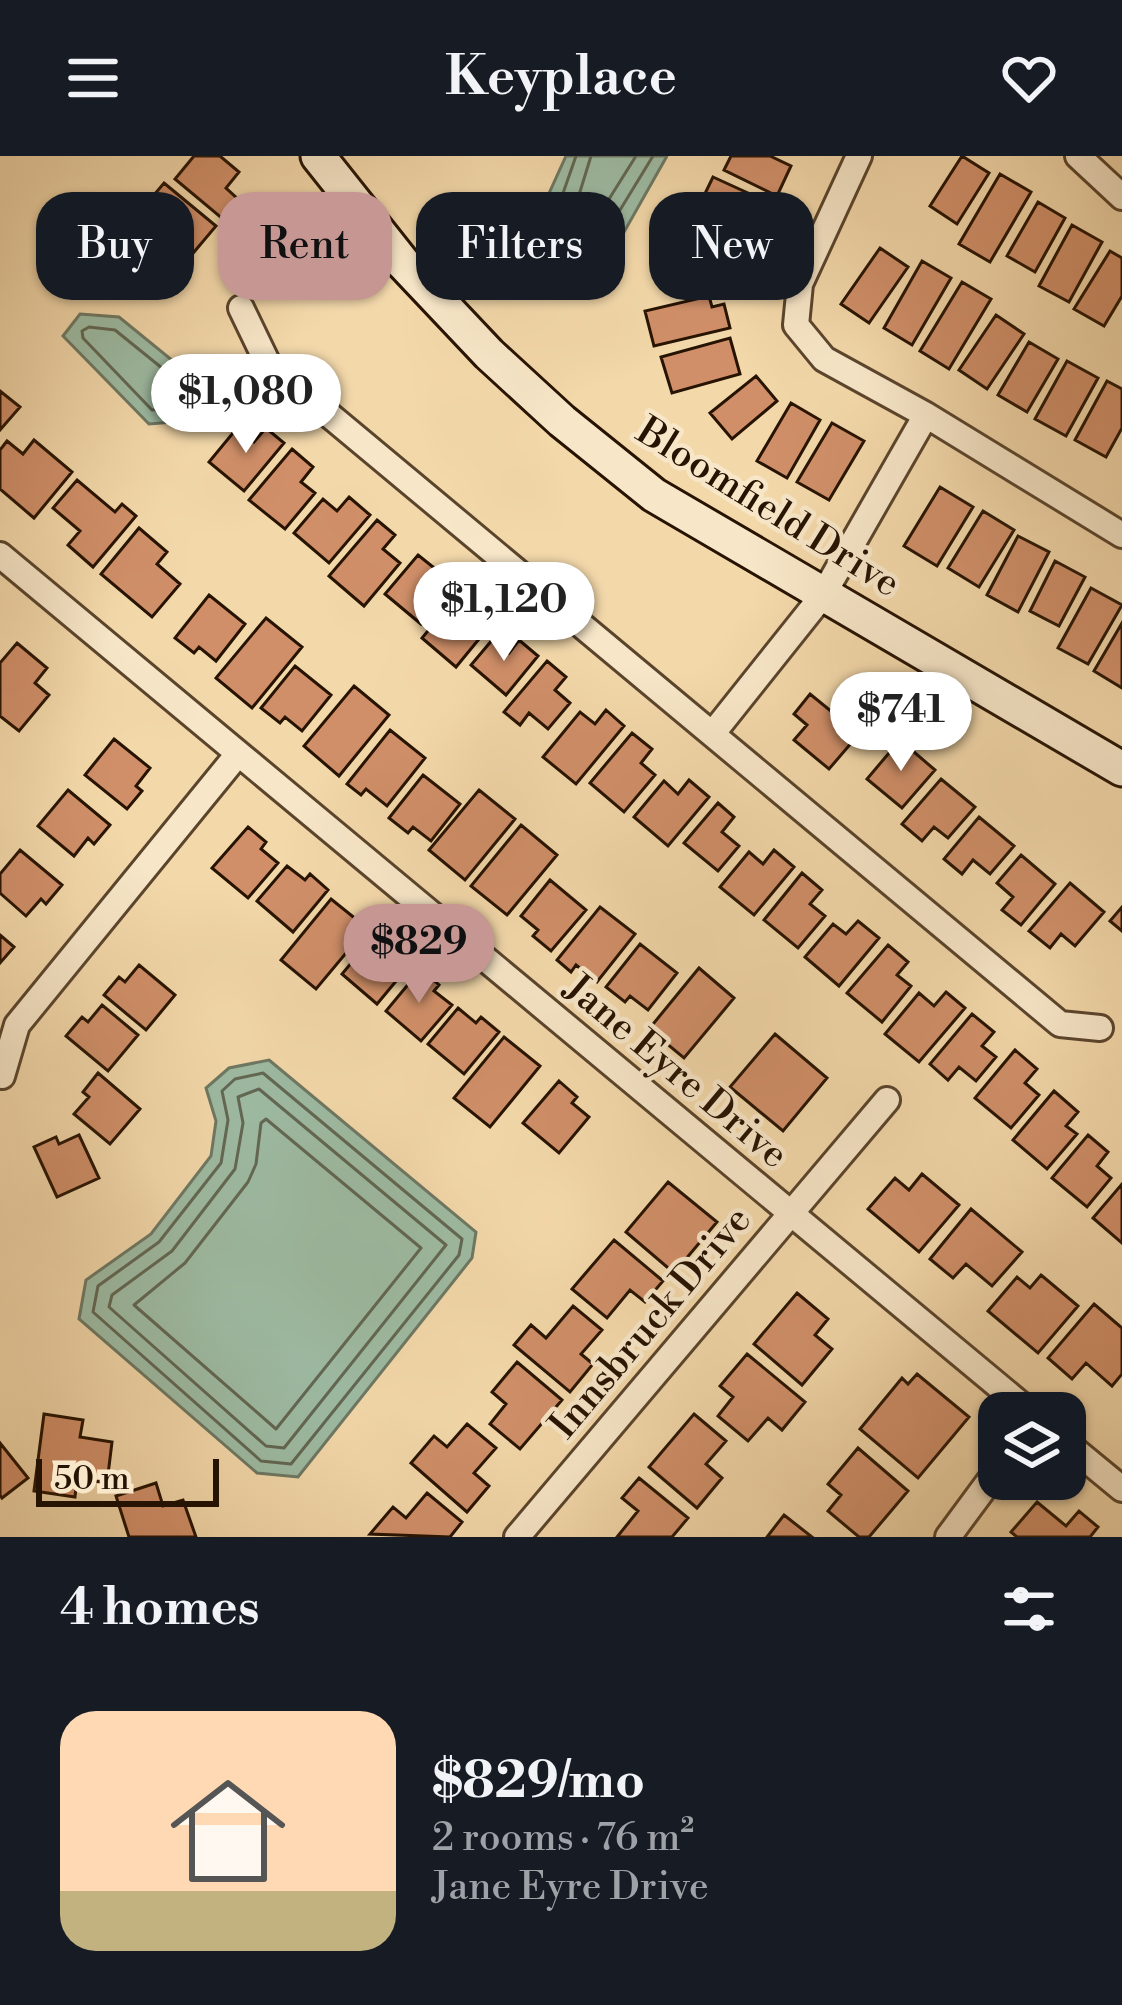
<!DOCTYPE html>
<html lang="en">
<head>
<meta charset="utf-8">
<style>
	:root { --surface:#171b24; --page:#20242c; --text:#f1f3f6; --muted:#9ea1a6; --accent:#c59692 }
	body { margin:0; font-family:"Libre Bodoni",serif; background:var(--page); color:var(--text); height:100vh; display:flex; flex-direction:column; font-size:45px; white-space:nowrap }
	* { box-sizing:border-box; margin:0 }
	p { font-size:39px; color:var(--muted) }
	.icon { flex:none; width:66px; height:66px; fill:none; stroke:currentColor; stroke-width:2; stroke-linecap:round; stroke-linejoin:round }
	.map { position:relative; height:1381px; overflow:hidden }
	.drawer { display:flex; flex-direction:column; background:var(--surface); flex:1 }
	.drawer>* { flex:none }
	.banner { position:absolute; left:36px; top:36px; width:1050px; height:108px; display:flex; gap:24px }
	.tools { position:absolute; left:978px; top:1236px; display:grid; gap:24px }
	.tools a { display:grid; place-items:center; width:108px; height:108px; border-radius:24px; background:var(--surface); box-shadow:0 3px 9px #0004; font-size:60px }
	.scale { position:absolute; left:36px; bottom:30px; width:183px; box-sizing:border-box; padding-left:12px; border:6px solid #271302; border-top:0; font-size:33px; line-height:42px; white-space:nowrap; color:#271302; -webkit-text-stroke:9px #f7e6c8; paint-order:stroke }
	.price { position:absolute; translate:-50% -102px; padding:0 27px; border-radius:42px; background:#fff; color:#222; font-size:39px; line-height:78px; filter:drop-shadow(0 3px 6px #0008) }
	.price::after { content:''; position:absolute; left:50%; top:72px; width:36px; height:27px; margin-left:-18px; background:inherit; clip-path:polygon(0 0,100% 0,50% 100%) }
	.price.selected { background:var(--accent); color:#111 }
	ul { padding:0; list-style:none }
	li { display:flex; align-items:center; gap:36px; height:300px; padding:0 60px }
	li span { display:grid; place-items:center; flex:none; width:336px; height:240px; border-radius:36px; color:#555 }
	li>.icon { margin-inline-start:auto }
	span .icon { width:144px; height:144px; fill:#fffc; stroke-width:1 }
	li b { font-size:51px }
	h2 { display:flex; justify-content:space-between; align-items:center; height:144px; padding:0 60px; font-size:51px }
	.tag { padding:0 42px; border-radius:36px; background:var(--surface); box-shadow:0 3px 9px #0004; font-size:42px; line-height:108px }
	.tag.selected { background:var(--accent); color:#111 }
	header { display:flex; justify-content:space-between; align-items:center; height:156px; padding:0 60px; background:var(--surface); font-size:54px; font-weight:600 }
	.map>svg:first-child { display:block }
	.water { fill:#9dbba3; stroke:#6e7863; stroke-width:3 }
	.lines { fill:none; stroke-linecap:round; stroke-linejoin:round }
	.shore { stroke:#626752; stroke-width:3 }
	.building { fill:#d08f69; stroke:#271302; stroke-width:3 }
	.street-casing { stroke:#5a442c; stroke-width:30 }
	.secondary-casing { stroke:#271302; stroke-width:39 }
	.street { stroke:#f7e6c8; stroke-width:24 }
	.secondary { stroke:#f7e6c8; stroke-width:33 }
	.labels { text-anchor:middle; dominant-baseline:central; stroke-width:9; stroke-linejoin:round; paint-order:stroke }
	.street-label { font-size:39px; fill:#271302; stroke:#f7e6c8 }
</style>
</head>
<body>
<header><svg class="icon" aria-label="menu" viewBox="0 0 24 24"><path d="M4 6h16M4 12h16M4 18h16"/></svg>Keyplace<svg class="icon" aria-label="heart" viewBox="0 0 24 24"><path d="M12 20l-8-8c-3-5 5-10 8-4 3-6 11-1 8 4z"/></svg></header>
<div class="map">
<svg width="1122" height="1381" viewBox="0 0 1122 1381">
	<rect width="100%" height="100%" fill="#f3d8aa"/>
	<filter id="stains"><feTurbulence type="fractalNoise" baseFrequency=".00167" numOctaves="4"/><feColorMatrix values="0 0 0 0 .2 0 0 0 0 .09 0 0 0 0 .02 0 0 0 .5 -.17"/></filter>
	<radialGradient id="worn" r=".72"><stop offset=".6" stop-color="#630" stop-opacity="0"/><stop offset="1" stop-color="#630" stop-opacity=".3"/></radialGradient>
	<path class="water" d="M566,0H667L615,92L578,80L546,44Z
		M80,158L119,161L194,222L185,265L149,268L63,180Z
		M269,904L476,1076L472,1102L298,1321L257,1317L79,1163L86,1124L151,1078L211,1000L216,965L206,932L229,912Z"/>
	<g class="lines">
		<path class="shore" d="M576,0L561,43L584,69L606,77L653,0
			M591,0L579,39L599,59L636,0
			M89,171L115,174L178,225L174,252L152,254L83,182L82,175Z
			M263,917L462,1083L459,1099L291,1308L261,1305L93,1156L98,1130L159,1086L221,1007L228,964L222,935L235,923Z
			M259,933L446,1089L284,1292L266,1290L109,1151L112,1139L172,1095L235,1013L243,967L238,941Z
			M266,963L421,1092L276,1273L134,1149L185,1107L248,1026L256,1008L261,967Z"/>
	</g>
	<path class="building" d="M194,0H220L239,16L226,32L240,45L224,64L175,23Z
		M731,0H770L791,10L777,40L724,14Z
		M962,0L989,17L957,68L930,50Z
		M1000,18L1031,36L990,106L959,88Z
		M713,21L774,49L759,81L698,52Z
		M164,27L216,70L189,102L137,59Z
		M1038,46L1065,62L1035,116L1007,100Z
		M681,68L750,101L735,131L690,109L685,122L661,110Z
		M136,69L178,105L148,141L106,105Z
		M1072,69L1102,86L1069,146L1039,130Z
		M880,92L908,111L869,167L841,148Z
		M1110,95L1122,102V140L1104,170L1074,153Z
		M922,105L951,122L912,189L884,172Z
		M962,126L991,143L949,213L920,195Z
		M709,140L712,151L724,148L730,172L654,190L645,155Z
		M996,159L1024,178L987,233L959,214Z
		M730,182L740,218L672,237L661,201Z
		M1029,186L1058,203L1027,256L998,239Z
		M1067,205L1098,222L1066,280L1035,263Z
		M756,220L777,245L732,283L710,257Z
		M1107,225L1122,233V272L1106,301L1075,284Z
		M0,235L20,251L0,274Z
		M791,247L820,264L787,322L757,305Z
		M832,267L864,285L829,344L797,326Z
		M237,272L254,286L266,272L284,287L244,335L209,306Z
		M34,284L72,316L34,362L0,333V294L7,285L23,298Z
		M292,293L313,311L301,326L315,337L285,373L249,344Z
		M77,324L115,356L122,348L136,360L93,411L68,389L80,375L53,352Z
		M940,331L973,351L937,410L904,390Z
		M349,341L370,359L329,407L294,377L323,343L337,355Z
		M983,355L1014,374L979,431L948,412Z
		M377,364L395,379L383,393L400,407L364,450L329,420Z
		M139,372L167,396L157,408L180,428L152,461L101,418Z
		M1018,380L1049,396L1018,456L987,439Z
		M418,399L438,415L426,429L442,442L421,468L385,438Z
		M1055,405L1085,421L1059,470L1030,455Z
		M1091,432L1122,449L1088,508L1058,492Z
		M461,435L480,450L468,464L484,477L456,511L422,482Z
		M209,439L245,468L216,505L199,491L194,497L175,482Z
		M266,462L302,491L252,552L216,522Z
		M1122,467V532L1094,515Z
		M493,483L509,497L519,484L538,500L506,539L471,509Z
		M17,487L47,512L35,527L49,539L19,575L0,560V507Z
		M547,505L566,521L555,534L570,547L548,573L529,557L520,569L504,556Z
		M295,510L331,539L302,575L285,561L280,567L261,552Z
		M354,530L389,559L339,620L304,590Z
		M810,538L859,578L829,613L794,584L807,569L794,558Z
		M606,554L624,570L576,628L543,601L580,556L595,568Z
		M390,574L425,602L387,650L366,633L361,639L347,628Z
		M632,577L652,593L641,607L655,619L624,656L590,627Z
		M114,583L150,612L136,630L142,635L127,653L85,619Z
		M900,584L935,614L902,652L867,623Z
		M423,619L460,648L431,685L413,671L408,677L389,662Z
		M941,623L975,651L948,682L934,671L922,685L902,668Z
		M689,624L709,641L668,690L634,661L664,625L678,638Z
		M68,634L110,669L94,688L88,682L74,700L38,670Z
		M479,634L515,663L465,724L429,694Z
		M718,647L734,661L722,676L739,690L718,715L684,687Z
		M979,661L1014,690L990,718L973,704L962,718L944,703Z
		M521,669L557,699L507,759L471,730Z
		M248,671L266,686L261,693L278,707L248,742L212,712Z
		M20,694L62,729L46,748L41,743L26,760L0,737V718Z
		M774,694L794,711L754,759L720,731L749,696L763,708Z
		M1021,699L1055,728L1021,769L1002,754L1013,741L997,727Z
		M287,710L305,724L310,718L328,734L293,776L257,745Z
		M802,717L822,734L810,748L825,760L798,792L764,764Z
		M550,724L586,754L551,795L533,780L538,774L521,760Z
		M1070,727L1104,756L1075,790L1061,778L1050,792L1029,775Z
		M331,743L367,772L316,833L281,804Z
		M600,751L635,778L597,826L576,809L571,816L557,804Z
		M1122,751V775L1110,765Z
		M858,765L879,782L839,830L805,801L833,768L846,778Z
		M377,776L395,792L390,798L407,812L377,848L342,818Z
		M0,779L14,791L0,807Z
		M640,788L677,817L648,854L630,840L625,846L606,831Z
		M888,789L908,806L897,819L911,830L882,866L847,837Z
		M139,809L175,839L146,874L104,839L119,821L125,826Z
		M699,812L734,842L684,902L649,873Z
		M421,813L439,829L434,835L452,849L421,885L386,855Z
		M946,836L965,852L919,906L885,878L919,837L934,850Z
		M102,849L138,879L108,915L66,880L82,861L88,866Z
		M458,852L476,867L481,861L499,876L464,918L428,888Z
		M972,858L994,876L982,890L996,901L976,925L959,911L948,924L930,908Z
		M775,878L827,922L783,975L730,931Z
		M504,881L540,910L490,971L454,942Z
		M1015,894L1037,913L1025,927L1039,939L1011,972L975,942Z
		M98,917L140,953L110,988L74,958L89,941L83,936Z
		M559,925L577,941L572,947L589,961L559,997L523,967Z
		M1054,935L1078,956L1066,970L1077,978L1047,1013L1013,984Z
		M79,979L99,1022L57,1041L34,991L56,981L59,988Z
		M1088,979L1108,996L1097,1010L1111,1022L1087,1051L1052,1022Z
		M922,1018L959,1049L919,1096L868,1053L895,1022L909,1034Z
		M668,1026L717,1066L674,1117L626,1076Z
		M1122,1028V1087L1093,1062Z
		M971,1053L1022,1096L992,1130L966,1108L953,1122L930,1103Z
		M614,1084L663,1125L645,1146L630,1134L607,1162L572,1133Z
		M1041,1119L1078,1150L1038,1197L988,1155L1017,1121L1030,1132Z
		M797,1137L828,1163L815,1179L832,1193L802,1229L754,1188Z
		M1094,1148L1122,1172V1218L1112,1230L1086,1207L1072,1223L1048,1202Z
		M573,1150L602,1174L581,1198L593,1208L570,1236L514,1189L531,1169L546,1182Z
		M747,1198L805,1246L782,1274L768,1262L748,1285L718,1260L733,1241L720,1230Z
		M517,1206L562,1244L520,1293L490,1268L506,1248L492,1236Z
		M917,1218L969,1261L918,1322L860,1273L902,1222L908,1228Z
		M44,1258L83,1264L80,1281L112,1286L107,1327L77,1322L75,1341L34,1335Z
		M694,1258L726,1285L706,1308L722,1322L697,1352L649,1311Z
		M467,1268L496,1292L474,1317L489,1330L467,1356L411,1307L434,1280L447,1291Z
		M0,1287L28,1322L2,1342L0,1339Z
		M858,1292L908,1335L869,1381H859L828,1355L841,1339L828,1328Z
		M639,1322L688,1362L672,1381H617L638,1355L622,1342Z
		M156,1327L163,1350L183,1344L196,1381H129L116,1340Z
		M427,1337L462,1366L450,1381L370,1378L393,1351L406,1362Z
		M1037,1346L1066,1370L1079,1355L1098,1371L1090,1381H1017L1011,1376Z
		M784,1359L812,1381H767Z"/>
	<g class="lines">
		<defs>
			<path id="street" d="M859,0L800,128L796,169L824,203L926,259L1122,379
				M1078,0L1122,41
				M241,152L268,208L1060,868L1100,872
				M0,399L1031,1257
				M713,577L823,439L926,259
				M2,920L17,869L238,598
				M1065,1286L1122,1333
				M517,1381L887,944
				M948,1381L999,1312"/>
			<path id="secondary" d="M318,0L403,107L489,198L562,265L654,339L1122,613"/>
		</defs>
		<use href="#street" class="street-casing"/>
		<use href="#secondary" class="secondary-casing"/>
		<use href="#street" class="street"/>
		<use href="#secondary" class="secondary"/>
	</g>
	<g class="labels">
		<g class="street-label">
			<text transform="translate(768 352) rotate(32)">Bloomfield Drive</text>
			<text transform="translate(676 916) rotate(40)">Jane Eyre Drive</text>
			<text transform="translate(651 1167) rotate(-50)">Innsbruck Drive</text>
		</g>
	</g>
	<rect width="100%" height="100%" filter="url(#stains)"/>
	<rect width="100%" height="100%" fill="url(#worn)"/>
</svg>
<div class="tools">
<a><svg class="icon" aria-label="layers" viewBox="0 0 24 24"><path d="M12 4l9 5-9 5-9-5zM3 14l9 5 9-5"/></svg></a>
</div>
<div class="scale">50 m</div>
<b class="price" style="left:246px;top:300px">$1,080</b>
<b class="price" style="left:504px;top:508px">$1,120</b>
<b class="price" style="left:901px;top:618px">$741</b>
<b class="price selected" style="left:419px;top:850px">$829</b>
<div class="banner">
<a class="tag">Buy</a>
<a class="tag selected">Rent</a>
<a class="tag">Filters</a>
<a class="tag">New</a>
</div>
</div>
<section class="drawer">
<h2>4 homes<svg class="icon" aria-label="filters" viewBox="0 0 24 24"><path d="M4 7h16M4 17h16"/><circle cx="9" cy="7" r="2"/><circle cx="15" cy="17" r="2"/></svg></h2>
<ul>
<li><span style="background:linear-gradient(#ffd9b3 75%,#c2b280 0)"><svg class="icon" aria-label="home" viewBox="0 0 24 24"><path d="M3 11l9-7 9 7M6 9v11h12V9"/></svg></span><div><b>$829/mo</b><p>2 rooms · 76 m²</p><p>Jane Eyre Drive</p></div></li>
</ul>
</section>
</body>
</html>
